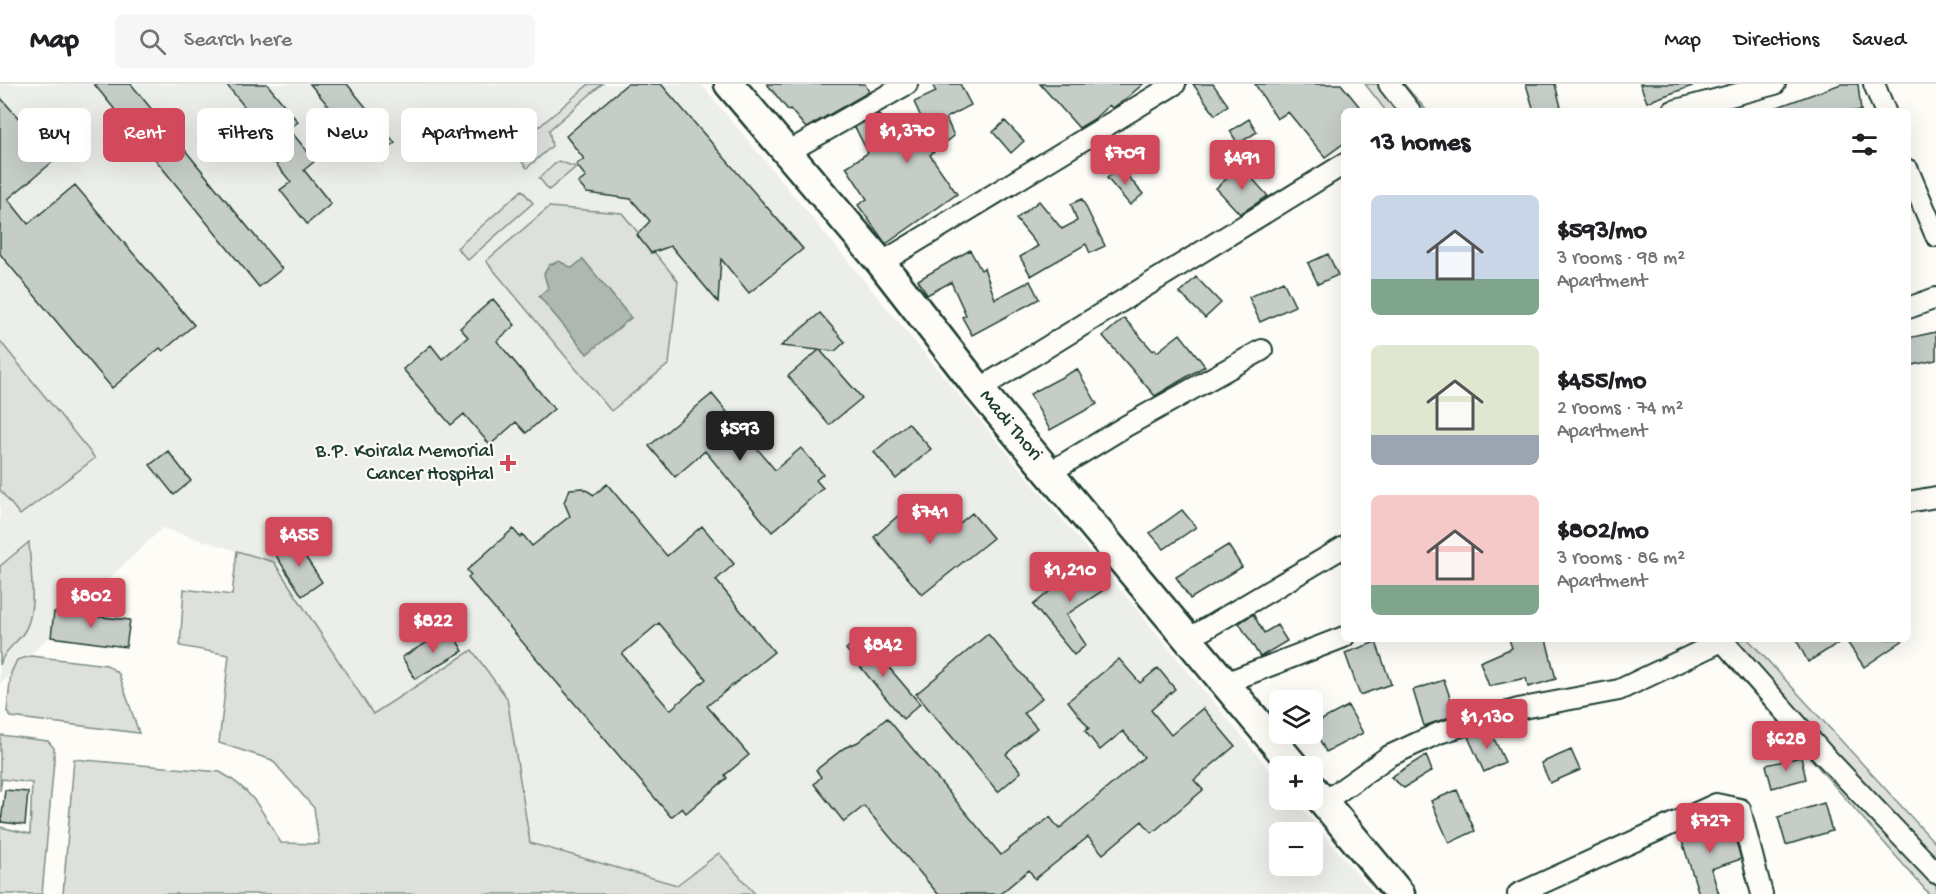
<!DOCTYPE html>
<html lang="en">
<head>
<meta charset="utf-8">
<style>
	:root { --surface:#fff; --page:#f6f6f6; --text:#202124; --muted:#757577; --line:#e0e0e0; --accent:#d1495b }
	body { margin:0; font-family:"Gochi Hand",sans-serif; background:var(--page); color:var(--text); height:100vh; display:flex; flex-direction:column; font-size:22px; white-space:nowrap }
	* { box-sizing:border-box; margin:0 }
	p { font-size:20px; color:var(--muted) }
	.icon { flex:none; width:33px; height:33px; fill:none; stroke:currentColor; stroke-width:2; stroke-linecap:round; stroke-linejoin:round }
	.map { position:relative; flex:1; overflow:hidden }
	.drawer { position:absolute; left:1341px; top:24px; width:570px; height:534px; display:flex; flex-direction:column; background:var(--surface); border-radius:9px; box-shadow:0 6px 24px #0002 }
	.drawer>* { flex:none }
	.hud { position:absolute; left:18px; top:24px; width:570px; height:54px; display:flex; gap:12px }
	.controls { position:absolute; left:1269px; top:606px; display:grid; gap:12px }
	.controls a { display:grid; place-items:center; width:54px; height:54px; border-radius:9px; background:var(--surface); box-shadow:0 6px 24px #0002; font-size:30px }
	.price { position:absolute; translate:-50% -51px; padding:0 14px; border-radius:6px; background:var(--accent); color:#fff; font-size:20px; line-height:39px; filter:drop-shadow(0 2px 3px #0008) }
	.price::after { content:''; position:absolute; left:50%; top:36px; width:18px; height:14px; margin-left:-9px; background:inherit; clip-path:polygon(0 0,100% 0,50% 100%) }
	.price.selected { background:#222; color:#fff }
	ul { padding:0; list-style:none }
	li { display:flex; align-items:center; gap:18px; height:150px; padding:0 30px }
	li span { display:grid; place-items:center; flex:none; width:168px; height:120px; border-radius:9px; color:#555 }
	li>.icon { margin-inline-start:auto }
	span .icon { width:72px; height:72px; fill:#fffc; stroke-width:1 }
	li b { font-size:26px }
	h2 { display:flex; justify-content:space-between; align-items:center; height:72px; padding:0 30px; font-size:26px }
	.chip { padding:0 21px; border-radius:9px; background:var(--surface); box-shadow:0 6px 24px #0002; font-size:21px; line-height:54px }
	.chip.selected { background:var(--accent); color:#fff }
	header { display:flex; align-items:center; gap:36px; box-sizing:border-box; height:84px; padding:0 30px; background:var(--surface); border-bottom:2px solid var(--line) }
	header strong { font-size:28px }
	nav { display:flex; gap:33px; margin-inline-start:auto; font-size:21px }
	.search { width:420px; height:54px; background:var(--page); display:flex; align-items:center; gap:15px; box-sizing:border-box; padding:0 21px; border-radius:9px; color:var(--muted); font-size:22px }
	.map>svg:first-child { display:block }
	.built { fill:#eceee9; fill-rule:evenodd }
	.green { fill:#dde0db; stroke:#7e8e88; stroke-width:1.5 }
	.water { fill:#aeb8b1; stroke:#75877f; stroke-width:1.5 }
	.building { fill:#c6cdc7; stroke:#1f3d34; stroke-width:1.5; fill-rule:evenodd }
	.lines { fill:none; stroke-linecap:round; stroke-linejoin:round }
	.street-casing { stroke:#1f3d34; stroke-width:24 }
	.secondary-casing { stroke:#1f3d34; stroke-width:33 }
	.street { stroke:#fdfcf7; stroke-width:20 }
	.secondary { stroke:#fdfcf7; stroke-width:28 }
	.poi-dot { fill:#d1495b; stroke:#fdfcf7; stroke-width:2 }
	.labels { text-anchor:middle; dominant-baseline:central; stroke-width:4.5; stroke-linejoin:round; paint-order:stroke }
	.street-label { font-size:20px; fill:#1f3d34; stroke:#fdfcf7 }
	.poi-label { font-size:20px; fill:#1f3d34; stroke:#fdfcf7; text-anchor:end }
</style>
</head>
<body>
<header>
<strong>Map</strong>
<div class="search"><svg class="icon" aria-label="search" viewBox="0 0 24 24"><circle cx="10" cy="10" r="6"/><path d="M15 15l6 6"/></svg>Search here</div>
<nav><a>Map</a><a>Directions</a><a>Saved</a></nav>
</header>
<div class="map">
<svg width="1936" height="810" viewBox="0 0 1936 810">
	<rect width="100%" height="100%" fill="#fdfcf7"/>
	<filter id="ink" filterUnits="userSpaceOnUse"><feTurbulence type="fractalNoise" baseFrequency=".0167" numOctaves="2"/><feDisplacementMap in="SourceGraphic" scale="12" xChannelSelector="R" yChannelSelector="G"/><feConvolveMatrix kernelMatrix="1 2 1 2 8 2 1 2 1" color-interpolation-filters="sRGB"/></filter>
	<g filter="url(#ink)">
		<path class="built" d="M0,0H701L1279,697L1280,716H1295L1374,810H755L719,770L677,801L530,759L507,614L472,567L373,630L274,478L162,444L0,600ZM1280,748H1312V782H1280Z"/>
		<path class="green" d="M589,0H602L549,46L552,62L527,84L512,66Z
			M1365,0H1404L1427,27H1386Z
			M558,77L576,83L549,106L539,94Z
			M522,106L533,119L468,176L457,164Z
			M549,123L622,129L678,197L669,280L611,327L486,177Z
			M0,257L95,374L20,431L0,406Z
			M29,458C30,484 39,530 22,551C14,561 3,568 0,581V482Z
			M237,467L274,478L373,630L472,566L507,614L530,759L677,801L719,769L755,810H63L74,675L220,688C254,707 262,727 281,759L319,760L314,724L272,676L219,659L229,571L180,562L184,505L232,511Z
			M1706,555H1748L1936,760V810H1929Z
			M31,572L107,581L119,590L139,649L11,633L7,628L11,589L17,576Z
			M0,651L48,657L54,664V677L42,810H0V743L30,750L32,699L2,695L0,707Z"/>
		<path class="water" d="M583,175L631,234L587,270L539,212L548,204L544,190L549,181L559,177L572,184Z"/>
		<path class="building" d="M94,0H131L282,185L259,203Z
			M226,0H267L298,38L289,45L315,77L304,86L331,120L307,140L280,106L291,98L261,62L270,54Z
			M310,0H347L395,59L374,76Z
			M627,0H661L803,165L749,209L721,175L718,218L671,162L651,169L637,151L650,137L631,115L587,109L578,99L586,93L576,80L584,75L566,52Z
			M767,0H865L869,8L806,44L790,25L788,26Z
			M932,0H960L971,21L946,34L954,52L930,71L957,110L886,160L858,121L867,115L846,83L868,69L855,43L879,30L891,54L921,33L914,18L936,8Z
			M1040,0H1143L1122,18L1112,24L1109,21L1094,35L1079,44Z
			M1193,0H1213L1228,21L1215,31Z
			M1255,0H1341L1363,27H1344V59L1325,73L1288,28L1277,35Z
			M1526,0H1555L1562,27H1534Z
			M1640,0H1691L1692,2L1647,18Z
			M1841,0H1858L1861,27H1772V25Z
			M0,13L55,76L8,115L28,140L75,101L194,241L163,267L160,264L112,304L0,170Z
			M1249,35L1257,48L1238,60L1230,47Z
			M1005,37L1024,57L1011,69L993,48Z
			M1241,82L1268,112L1240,130L1216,104Z
			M1120,83L1143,110L1130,121L1107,94Z
			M1082,115L1105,162L1090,169L1086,160L1031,192L1020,173L1038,162L1016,135L1039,117L1062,145L1077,137L1071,120Z
			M970,166L981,186L984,184L995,215L1030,197L1039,215L972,251L962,233L966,231L951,198L927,211L918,196Z
			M1328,170L1338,191L1318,200L1308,179Z
			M1196,193L1221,219L1205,234L1180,209Z
			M1283,197L1295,222L1260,238L1249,213Z
			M493,215L515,241L497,257L554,325L526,349L516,338L490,361L464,330L451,341L403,285L431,261L442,275L468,253L460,244Z
			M820,229L845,258L835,267L820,266L862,314L829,341L788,292L819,266L781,262Z
			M1124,234L1153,267L1155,265L1157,268L1180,250L1205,282L1155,312L1103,252Z
			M1936,248V276L1908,282V254Z
			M1077,285L1097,320L1050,346L1030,310Z
			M712,310L775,386L801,364L823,390L816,396L823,404L772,448L705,367L675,393L649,362Z
			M908,339L931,365L896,395L874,368Z
			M168,367L191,397L174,411L150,381Z
			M607,400L667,472L702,442L734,480L716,496L774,568L707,622L749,671L725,691L727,694L686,729L682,724L671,733L468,494L471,491L467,486L513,445L520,453L523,451L532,462L570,432L564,418L570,405L583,404L594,411ZM659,539L706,595L670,626L622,570Z
			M917,415L947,450L972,429L993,454L922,511L874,453Z
			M1182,426L1196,443L1164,465L1150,449Z
			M295,457L322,498L302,512L275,470Z
			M1228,461L1242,483L1190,515L1176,493Z
			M1087,477L1108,503L1066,531L1086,561L1074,571L1033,521Z
			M54,528L130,536L126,563L51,553Z
			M1253,530L1264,549L1277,541L1287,557L1260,573L1239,539Z
			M450,545L463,567L415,595L402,573Z
			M988,550L1042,614L1024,629L1037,644L1006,670L1021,688L998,708L916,610Z
			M862,552L920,620L903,635L846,565Z
			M1509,555H1546L1556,595L1528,603L1526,594L1489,602L1480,578L1512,564Z
			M1796,555H1845L1808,578Z
			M1845,555H1905L1864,583Z
			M1376,558L1391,600L1360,611L1345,569Z
			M1119,575L1140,599L1158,584L1175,605L1151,626L1171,651L1203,624L1235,662L1194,696L1203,706L1152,749L1142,737L1103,770L1088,753L1035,795L1029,786L1000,810H938L864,722L844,738L814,700L821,693L816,686L844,664L858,658L887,634L1001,771L1050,733L1059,745L1144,673L1123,647L1100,666L1085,647L1089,644L1068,617Z
			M1444,596L1456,631L1424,642L1413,606Z
			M1348,622L1363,649L1326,668L1312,641Z
			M1490,646L1505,678L1484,688L1468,653Z
			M1571,666L1580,686L1550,699L1541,679Z
			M1426,671L1432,687L1404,704L1391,693Z
			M1801,673L1806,695L1772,704L1766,681Z
			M5,706L28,708L25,741L1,738Z
			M1457,706L1475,747L1449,759L1431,717Z
			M1824,719L1832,747L1786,761L1778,733Z
			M1730,735L1741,775L1711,785L1719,810H1699L1681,754Z"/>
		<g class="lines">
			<defs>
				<path id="street" d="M1389,0L1410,27
					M1874,0L1885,27
					M1673,27L1775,0
					M788,68L907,0
					M1908,86L1936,152
					M881,179L1175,0
					M1908,224L1936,214
					M979,305L1344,80
					M1049,389L1126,342L1262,266
					M1908,418L1936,413
					M1188,555L1344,463
					M1721,555L1823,670L1936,789
					M1225,599L1344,553
					M1324,718L1389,672L1439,649L1518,625L1619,606L1722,557
					M1518,810L1716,720L1740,725L1762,810"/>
				<path id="secondary" d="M729,0L881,179L979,305L1294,682
					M1312,704L1400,810"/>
			</defs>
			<use href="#street" class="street-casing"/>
			<use href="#secondary" class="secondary-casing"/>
			<use href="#street" class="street"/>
			<use href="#secondary" class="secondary"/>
		</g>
	</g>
	<path class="poi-dot" d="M505 370h6v6h6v6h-6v6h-6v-6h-6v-6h6z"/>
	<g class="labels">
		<g class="street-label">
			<text transform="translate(1010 342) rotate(50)">Madi Thori</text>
		</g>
		<g class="poi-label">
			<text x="494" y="368">B.P. Koirala Memorial<tspan x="494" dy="23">Cancer Hospital</tspan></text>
		</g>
	</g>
</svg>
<div class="controls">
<a><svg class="icon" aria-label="layers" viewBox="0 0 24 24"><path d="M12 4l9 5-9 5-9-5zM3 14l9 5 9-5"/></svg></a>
<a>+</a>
<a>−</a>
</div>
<b class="price" style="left:907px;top:80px">$1,370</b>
<b class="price" style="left:1125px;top:102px">$709</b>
<b class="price" style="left:1242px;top:107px">$491</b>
<b class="price selected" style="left:740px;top:378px">$593</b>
<b class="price" style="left:930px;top:461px">$741</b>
<b class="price" style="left:299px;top:484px">$455</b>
<b class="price" style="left:1070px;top:519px">$1,210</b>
<b class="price" style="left:91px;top:545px">$802</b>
<b class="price" style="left:433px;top:570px">$822</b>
<b class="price" style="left:883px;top:594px">$842</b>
<b class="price" style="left:1487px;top:666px">$1,130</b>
<b class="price" style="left:1786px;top:688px">$628</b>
<b class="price" style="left:1710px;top:770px">$727</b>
<div class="hud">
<a class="chip">Buy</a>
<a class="chip selected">Rent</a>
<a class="chip">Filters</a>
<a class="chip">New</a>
<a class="chip">Apartment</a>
</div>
<section class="drawer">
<h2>13 homes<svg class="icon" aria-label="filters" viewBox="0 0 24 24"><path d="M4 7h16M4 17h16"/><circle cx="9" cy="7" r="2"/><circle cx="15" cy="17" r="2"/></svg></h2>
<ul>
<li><span style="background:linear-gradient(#c9d6e8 70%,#7fa58c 0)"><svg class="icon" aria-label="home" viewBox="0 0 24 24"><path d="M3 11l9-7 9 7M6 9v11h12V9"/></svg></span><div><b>$593/mo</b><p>3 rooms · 98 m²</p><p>Apartment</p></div></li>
<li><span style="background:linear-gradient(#dfe7d0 75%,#9aa5b1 0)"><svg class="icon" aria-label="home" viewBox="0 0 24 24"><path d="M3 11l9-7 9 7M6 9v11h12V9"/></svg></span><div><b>$455/mo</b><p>2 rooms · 74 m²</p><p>Apartment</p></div></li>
<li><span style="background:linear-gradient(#f6c9c9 75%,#7fa58c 0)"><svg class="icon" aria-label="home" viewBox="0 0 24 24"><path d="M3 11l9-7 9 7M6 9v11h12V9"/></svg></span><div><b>$802/mo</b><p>3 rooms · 86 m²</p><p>Apartment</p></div></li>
</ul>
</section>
</div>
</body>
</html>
